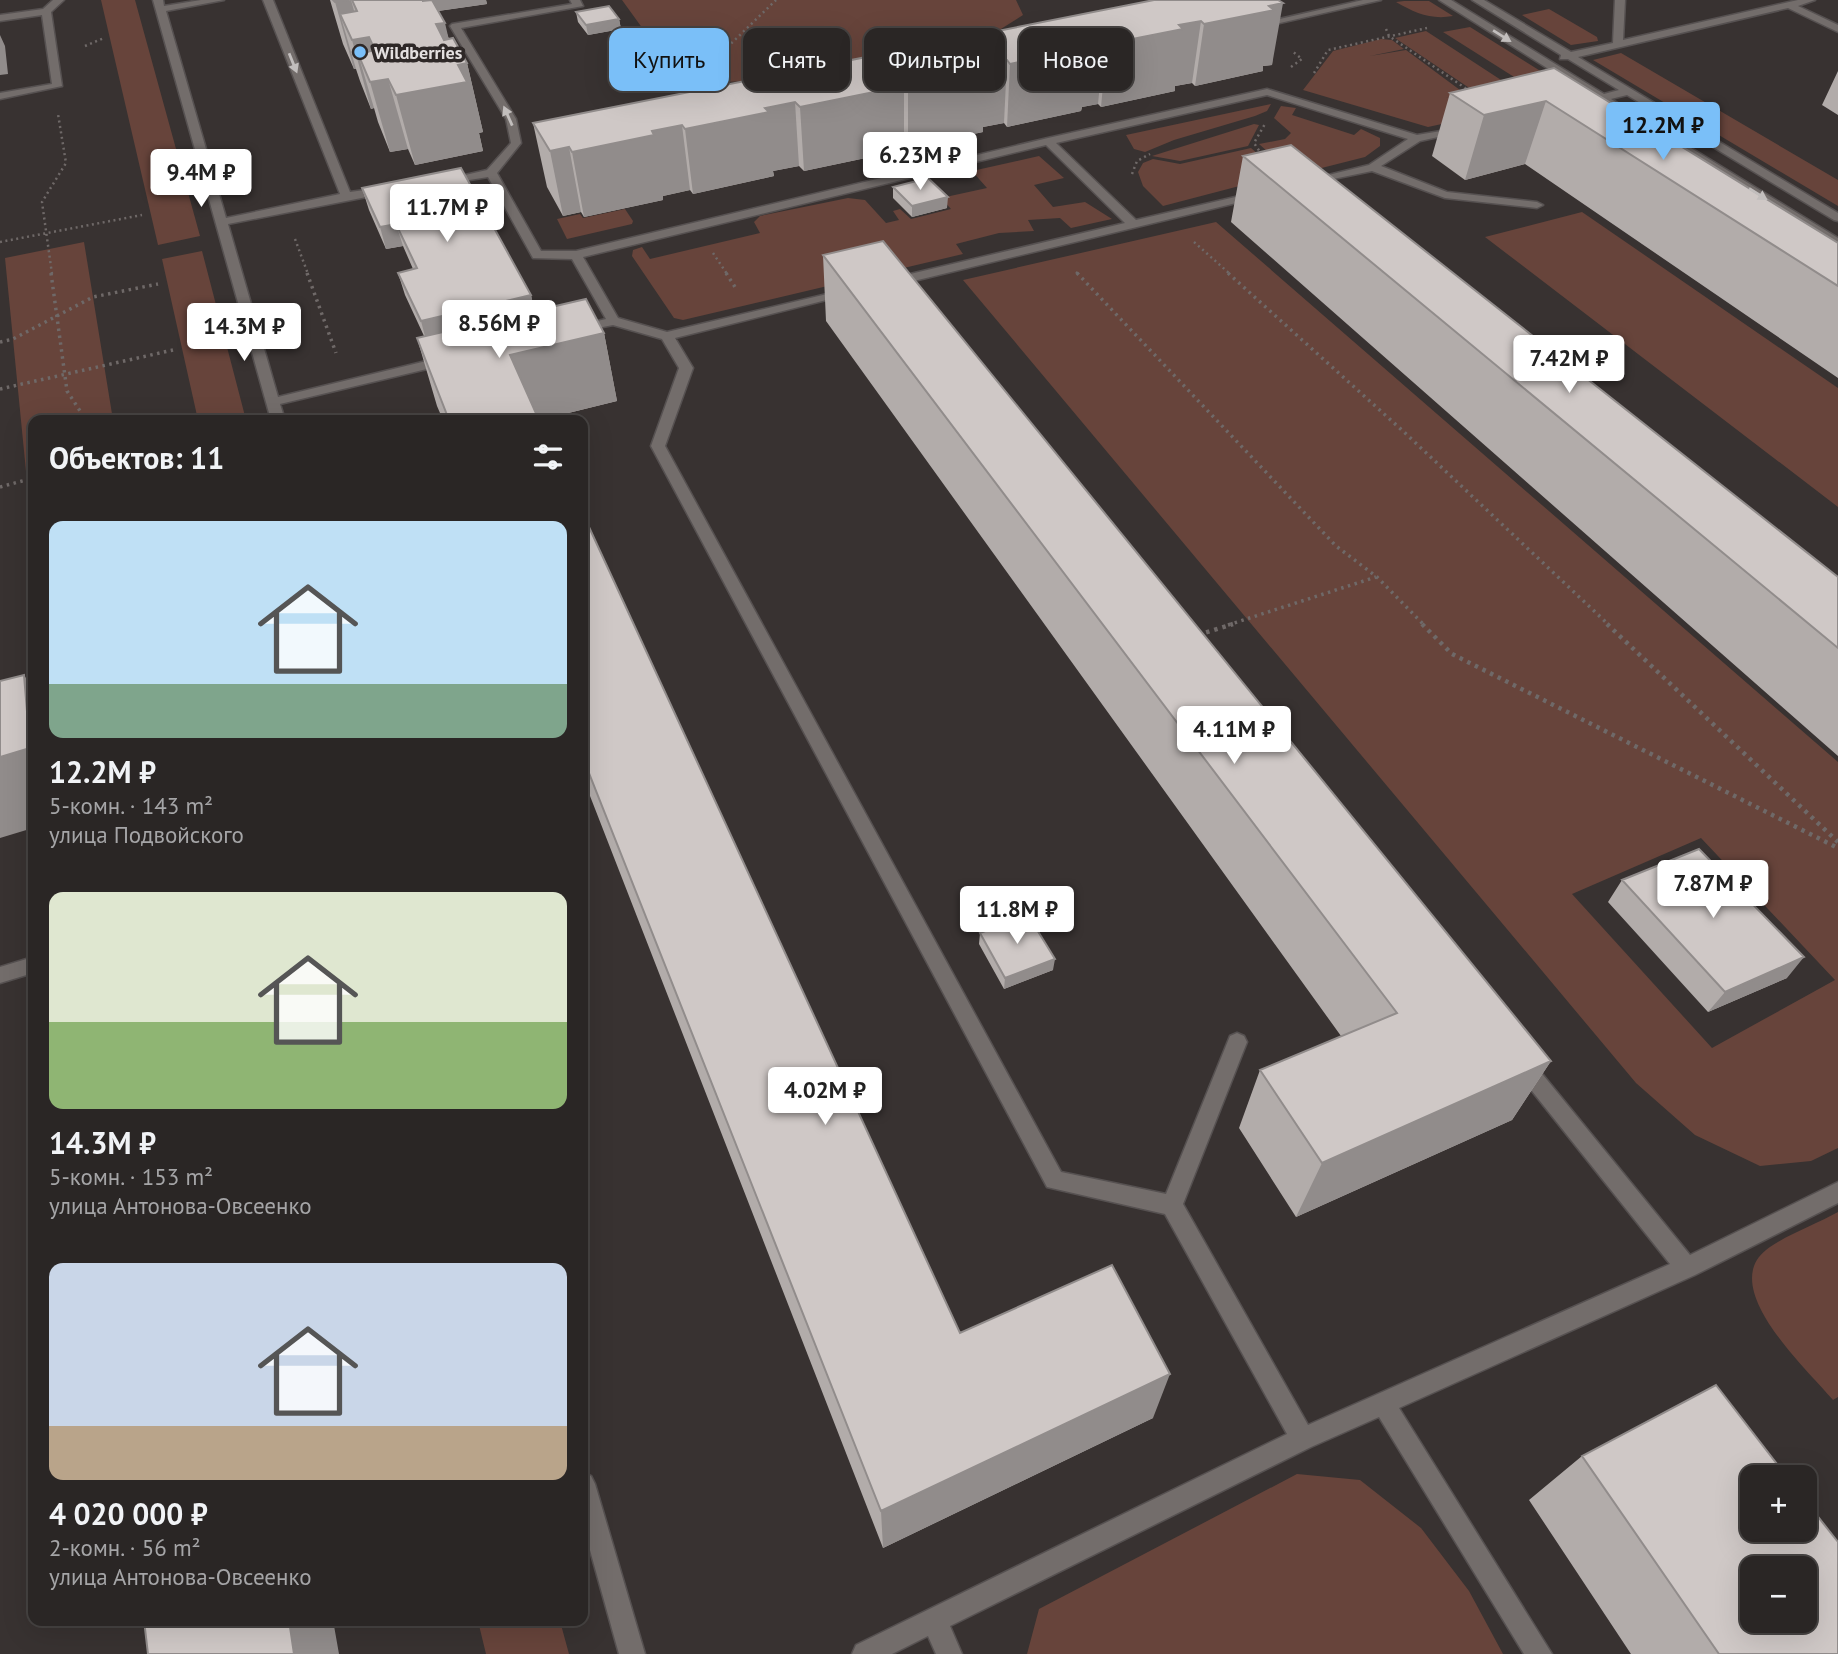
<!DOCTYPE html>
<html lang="ru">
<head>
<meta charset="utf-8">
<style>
	:root { --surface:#2a2625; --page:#363232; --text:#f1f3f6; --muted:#a5a5a7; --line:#464342; --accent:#7abff8 }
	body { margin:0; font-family:"PT Sans",sans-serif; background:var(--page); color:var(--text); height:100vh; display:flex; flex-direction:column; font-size:26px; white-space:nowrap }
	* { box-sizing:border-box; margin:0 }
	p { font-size:23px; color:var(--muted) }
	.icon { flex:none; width:38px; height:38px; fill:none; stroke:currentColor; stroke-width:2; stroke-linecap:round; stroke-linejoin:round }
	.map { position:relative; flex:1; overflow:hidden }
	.details { position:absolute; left:28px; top:415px; width:560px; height:1211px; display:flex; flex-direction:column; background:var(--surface); border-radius:14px; box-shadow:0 7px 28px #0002,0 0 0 2px var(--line) }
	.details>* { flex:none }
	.guide { position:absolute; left:609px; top:28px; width:665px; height:63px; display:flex; gap:14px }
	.tools { position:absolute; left:1740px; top:1465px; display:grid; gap:14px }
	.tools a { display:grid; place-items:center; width:77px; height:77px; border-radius:14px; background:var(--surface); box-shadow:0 7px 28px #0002,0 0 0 2px var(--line); font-size:35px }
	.price { position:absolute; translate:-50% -60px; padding:0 16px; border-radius:7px; background:#fff; color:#222; font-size:23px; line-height:46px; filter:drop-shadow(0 2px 4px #0008) }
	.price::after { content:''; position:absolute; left:50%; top:42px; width:21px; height:16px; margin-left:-10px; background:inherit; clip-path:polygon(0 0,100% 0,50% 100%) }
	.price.selected { background:var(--accent); color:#111 }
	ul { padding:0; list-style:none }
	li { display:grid; align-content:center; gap:14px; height:371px; padding:0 21px }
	li span { display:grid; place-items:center; height:217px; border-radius:14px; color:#555 }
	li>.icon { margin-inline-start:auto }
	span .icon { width:126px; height:126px; fill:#fffc; stroke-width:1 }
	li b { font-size:30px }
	h2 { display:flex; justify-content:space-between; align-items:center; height:84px; padding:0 21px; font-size:30px }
	.chip { padding:0 24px; border-radius:14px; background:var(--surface); box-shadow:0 7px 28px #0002,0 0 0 2px var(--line); font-size:24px; line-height:63px }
	.chip.selected { background:var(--accent); color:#111 }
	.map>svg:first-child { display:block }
	.green { fill:#67443b; fill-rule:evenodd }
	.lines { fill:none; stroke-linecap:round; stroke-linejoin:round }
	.minor-casing { stroke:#565151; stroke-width:3 }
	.path-far2 { stroke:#6f6968; stroke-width:2.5; stroke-dasharray:2 3.5; stroke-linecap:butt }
	.path-far1 { stroke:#6f6968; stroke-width:3.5; stroke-dasharray:2.5 4.5; stroke-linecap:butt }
	.path { stroke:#6f6968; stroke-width:4.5; stroke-dasharray:3.5 5; stroke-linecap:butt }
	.minor { fill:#736d6b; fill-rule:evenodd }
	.wall { fill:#b2acaa }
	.shaded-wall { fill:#918c8b }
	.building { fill:#cfc8c6; stroke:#918c8b; stroke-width:2; fill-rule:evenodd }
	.oneway { fill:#c2bebd }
	.poi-dot { fill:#7abff8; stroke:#2e2827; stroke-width:2.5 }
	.labels { text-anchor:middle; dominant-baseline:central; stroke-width:7; stroke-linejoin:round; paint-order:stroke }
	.far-poi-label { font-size:18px; font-weight:bold; fill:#e4e0e0; stroke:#2e2827; text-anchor:start }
</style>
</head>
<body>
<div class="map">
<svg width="1838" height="1654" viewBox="0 0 1838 1654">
	<rect width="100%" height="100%" fill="#383231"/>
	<path class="green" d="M101,0H135L200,236L158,245Z
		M622,0H1016L1023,15L977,44L790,80L682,83Z
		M1404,1H1429L1453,16C1431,20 1415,13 1396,2Z
		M1549,9L1597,37L1598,41L1571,45L1522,15Z
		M1470,27L1574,92L1549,99L1443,32Z
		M1426,31L1535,102L1502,110L1395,38Z
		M1381,39L1392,40L1404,49L1370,56L1406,50L1464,93L1446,98L1462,95L1488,114L1428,127L1303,90L1333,51Z
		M1621,53L1838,180V206L1593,60Z
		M1271,104L1267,111L1255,116L1174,140L1145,152L1134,149L1126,135Z
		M1281,106L1296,108L1292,115L1354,135L1361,129L1380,138V146L1365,157L1294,175L1259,144L1285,139L1291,133L1274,118Z
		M1254,124L1259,125L1248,146L1180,161L1152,156Z
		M1251,148L1282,175L1163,206L1143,186L1138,172L1143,163L1153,159L1180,164Z
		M1039,156L1064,178L1034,185L1053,207L1085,202L1112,219L1071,228L1060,218L1028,220L1034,231L999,233L956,244L963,254L683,320L674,318L632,256L633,250L642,247L650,259L760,233L754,222L760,216L848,198L865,200L886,223L899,220L893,211L900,209L911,219L951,209L941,198L987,188L972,171Z
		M625,209L633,221L632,224L567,239L557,219L580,214L583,218Z
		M1582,212L1838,388V507L1485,237Z
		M1216,222L1838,762V1148L1811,1161L1760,1166L1695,1135L1636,1083L963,280ZM1701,838L1835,980L1712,1048L1572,894Z
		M84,242L113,420H33V521L31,522L5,258Z
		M202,251L246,420H198L162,259Z
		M1838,1212V1397L1833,1400C1807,1369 1718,1288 1766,1250C1785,1235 1817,1224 1838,1212Z
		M1297,1474L1360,1480L1421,1528L1469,1591L1503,1654H1027L1039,1609Z
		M478,1621H560L569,1654H486Z"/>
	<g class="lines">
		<defs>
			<path id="minor" d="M53,0H64L51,12L62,86L0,99V93L52,84L42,15L0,21V15L43,9Z
				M153,0H163L164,6L201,0H224L166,11L226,218L340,194L263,0H273L350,192L387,187L393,190L387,193L228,224L278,397L447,356L453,360L452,363L280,404L285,420H271Z
				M570,0H580L583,6L461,28L516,119L521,143L497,173L541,251H576L1048,138L1267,89L1417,135L1465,127V131L1420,141L1381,166L1447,192L1537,202L1543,205L1537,208L1445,198L1372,171L1304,185V181L1369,165L1408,139L1267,95L1056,143L1136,220L1257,192L1263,195L1261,197L889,287L883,283L885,280L1125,223L1046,145L583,257L618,318L667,332L848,289L854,293L675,338L693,368L665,446L1061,1172L1166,1194L1230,1036L1237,1033L1244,1036L1247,1042L1183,1204L1308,1425L1670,1264L1516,1071L1513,1065L1516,1059L1523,1056L1530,1059L1690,1255L1838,1182V1203L1695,1275L1399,1408L1552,1654H1524L1379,1417L1311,1447L950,1626L962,1654H936L928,1636L892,1654H852L856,1645L1287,1434L1165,1214L1047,1187L651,446L679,368L662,339L613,325L572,333V327L606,319L572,259L533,258L488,177L445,184L439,181L487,170L511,143L506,119L450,26L452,24L572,4Z
				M1363,0H1381L1258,28L1253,25Z
				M1439,0H1451L1604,94L1619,90L1568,59H1560L1561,55L1472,0H1484L1571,52L1613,43L1615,0H1625L1623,40L1798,0H1815L1798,6L1838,25V32L1788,8L1578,57L1838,213V221L1834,220L1627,95L1611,99L1838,238V247L1601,101L1576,105V101L1593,97Z
				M33,957V973L0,983V967Z
				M583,1472L591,1476L595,1484L645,1654H619L583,1525Z"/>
		</defs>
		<use href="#minor" class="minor-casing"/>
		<path class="path-far2" d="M1386,29L1389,36L1471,92
			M85,46L104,38
			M1291,67L1302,59L1292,51
			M1314,73L1328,50L1427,28
			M676,97L776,0
			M1262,155L1254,143L1265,124
			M1132,174L1137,161L1150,154
			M295,239L308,274
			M0,242L142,215
			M1194,242L1230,274
			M713,253L727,274
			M1076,272L1078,274
			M52,274L42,202L66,163L58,114"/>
		<path class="path-far1" d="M51,273L67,391L86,420
			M307,273L336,353
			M726,273L735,287
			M1077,273L1336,546L1377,577L1424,625
			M1228,273L1404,432L1609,625
			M0,342L13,339L93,297L158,284
			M0,389L173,350
			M0,487L33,478
			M1228,625L1376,577"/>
		<path class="path" d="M1422,624L1452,654L1838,848
			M1607,624L1838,842
			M1198,635L1233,624"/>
		<use href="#minor" class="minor"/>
	</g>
	<path class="wall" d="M330,0H487H486L487,4L438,11L449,39L467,63L483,132L479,133L483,151L415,165L408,149L390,152L378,122L374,108L371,109L360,81L356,69H354L343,44Z
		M1278,0L1272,65L1263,66V71L1195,86L1192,83L1175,86V91L1101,107L1098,104L1082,107L1081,111L1007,127L1004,123L983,127V132L908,148L904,143L880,149V155L804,171L799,166L773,171L774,176L693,194L690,190L663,196V200L584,217L581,212L563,216L547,187L533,123Z
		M576,12L619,19L621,29L588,35L578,22Z
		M1554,68L1838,243V378L1525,164L1465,180L1432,156L1450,93Z
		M1838,71V115L1822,105Z
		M1243,156L1838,577V756L1231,222Z
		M893,187L947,208L912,217L893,198Z
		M362,188L531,295L534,311L604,333L617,401L540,420H443L437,406L417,338L424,336L405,295L398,273L413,269L403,246L386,249L369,210Z
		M823,255L1551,1061L1512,1120L1296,1217L1239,1128L1260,1070L1341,1036L826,321Z
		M583,514L960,1333L1153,1418L883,1548L583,778Z
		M1622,880L1787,978L1708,1012L1608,902Z
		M980,933L1053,970L1004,989L979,944Z
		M1582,1456L1838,1654H1631L1529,1500Z"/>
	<path class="shaded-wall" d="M351,0L362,39L369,37L381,80L388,79L408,149L390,152L370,82L358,54L374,108L371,109L352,40L340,14L356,69H354L335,2Z
		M398,0H487H486L487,4L431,12Z
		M1283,3L1272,65L1263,66V71L1195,86L1204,24Z
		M619,19L621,29L588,35L586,25Z
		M1201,21L1192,83L1175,86V91L1101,107L1107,44L1179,25Z
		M445,23L459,83L458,65L467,63L483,132L479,133L483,151L415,165L396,95L436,24Z
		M0,35L5,46L8,74L0,75Z
		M1104,41L1098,104L1082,107L1081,111L1007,127L1010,64Z
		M1007,60L1004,123L983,127V132L908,148V85L982,65Z
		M904,80V143L880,149V155L804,171L800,107L874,86Z
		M1546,101L1525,164L1465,180L1484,115Z
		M795,102L799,166L773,171L774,176L693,194L685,129L765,108Z
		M682,125L690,190L663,196V200L584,217L572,152L652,131Z
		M569,147L581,212L563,216L550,151Z
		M948,197L947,208L912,217V206Z
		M396,224L403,246L386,249L380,227Z
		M531,295L536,317L427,344L421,321Z
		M604,333L617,401L540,420H526L510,355Z
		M24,675L33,689V828L0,838V757Z
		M1804,957L1787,978L1708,1012L1725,992Z
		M1055,959L1053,970L1004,989L1005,978Z
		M1551,1061L1512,1120L1296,1217L1322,1163Z
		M1170,1374L1153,1418L883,1548L881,1511Z
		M289,1620H333L339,1654H294Z"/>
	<path class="building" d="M333,0H349L335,2Z
		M352,0H423V1L432,0L445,23L436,24L444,40L453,38L467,63L458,65L467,82L396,95L388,79L370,82L358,54L375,50L369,37L352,40L340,14L357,11Z
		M1154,0H1278L1283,3L1269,6L1274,10L1204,24L1201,21L1179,25L1183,29L1107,44L1104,41L1084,45L1087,48L1010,64L1007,60L982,65L985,69L908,85L904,80L874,86L879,91L800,107L795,102L765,108L769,112L685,129L682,125L652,131L654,135L572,152L569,147L550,151L533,123Z
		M609,6L619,19L586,25L576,12Z
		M1554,68L1838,243V286L1546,101L1484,115L1450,93Z
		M1291,145L1838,577V648L1243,156Z
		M461,168L531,295L421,321L398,273L417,268L396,224L380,227L362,188Z
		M928,178L948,197L912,206L893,187Z
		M883,241L1551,1061L1322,1163L1260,1070L1397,1013L823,255Z
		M586,299L604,333L510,355L539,420H449L417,338Z
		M583,514L960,1333L1112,1265L1170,1374L881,1511L583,758Z
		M24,675L30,748L0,757V681Z
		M1699,849L1804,957L1725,992L1622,880Z
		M1028,915L1055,959L1005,978L980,933Z
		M1716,1385L1787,1477H1752V1530H1804V1499L1838,1542V1654H1719L1582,1456ZM1752,1568H1804V1620H1752Z
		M144,1620H289L294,1654H148Z"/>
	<defs><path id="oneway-solid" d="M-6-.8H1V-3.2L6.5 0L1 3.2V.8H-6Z" transform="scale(1.75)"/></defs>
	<g class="oneway">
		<use href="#oneway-solid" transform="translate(1502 36) rotate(32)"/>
		<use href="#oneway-solid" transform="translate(293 63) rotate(68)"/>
		<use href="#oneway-solid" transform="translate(508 116) rotate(-114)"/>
		<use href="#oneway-solid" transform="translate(1758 194) rotate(32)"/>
	</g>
	<circle class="poi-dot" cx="360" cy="52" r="7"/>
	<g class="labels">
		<g class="far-poi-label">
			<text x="374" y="52">Wildberries</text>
		</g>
	</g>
</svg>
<div class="tools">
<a>+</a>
<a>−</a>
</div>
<b class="price selected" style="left:1663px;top:162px">12.2M ₽</b>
<b class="price" style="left:920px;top:192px">6.23M ₽</b>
<b class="price" style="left:201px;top:209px">9.4M ₽</b>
<b class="price" style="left:447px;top:244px">11.7M ₽</b>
<b class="price" style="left:499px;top:360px">8.56M ₽</b>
<b class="price" style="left:244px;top:363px">14.3M ₽</b>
<b class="price" style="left:1569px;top:395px">7.42M ₽</b>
<b class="price" style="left:1234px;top:766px">4.11M ₽</b>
<b class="price" style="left:1713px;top:920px">7.87M ₽</b>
<b class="price" style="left:1017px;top:946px">11.8M ₽</b>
<b class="price" style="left:825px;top:1127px">4.02M ₽</b>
<div class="guide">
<a class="chip selected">Купить</a>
<a class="chip">Снять</a>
<a class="chip">Фильтры</a>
<a class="chip">Новое</a>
</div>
<section class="details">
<h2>Объектов: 11<svg class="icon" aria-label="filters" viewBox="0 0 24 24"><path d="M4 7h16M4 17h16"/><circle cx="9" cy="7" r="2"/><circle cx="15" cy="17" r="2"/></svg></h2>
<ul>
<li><span style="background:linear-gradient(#bfe0f5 75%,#7fa58c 0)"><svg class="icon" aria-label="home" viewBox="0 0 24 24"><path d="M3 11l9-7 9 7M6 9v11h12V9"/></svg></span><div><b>12.2M ₽</b><p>5-комн. · 143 m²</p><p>улица Подвойского</p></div></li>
<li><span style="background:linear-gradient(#dfe7d0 60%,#8fb573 0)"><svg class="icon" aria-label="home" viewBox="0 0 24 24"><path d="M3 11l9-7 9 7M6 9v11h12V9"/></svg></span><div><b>14.3M ₽</b><p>5-комн. · 153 m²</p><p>улица Антонова-Овсеенко</p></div></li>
<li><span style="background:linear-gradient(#c9d6e8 75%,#b9a48a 0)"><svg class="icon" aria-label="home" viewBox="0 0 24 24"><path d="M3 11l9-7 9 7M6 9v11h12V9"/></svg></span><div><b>4 020 000 ₽</b><p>2-комн. · 56 m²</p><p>улица Антонова-Овсеенко</p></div></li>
</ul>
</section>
</div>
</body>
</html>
